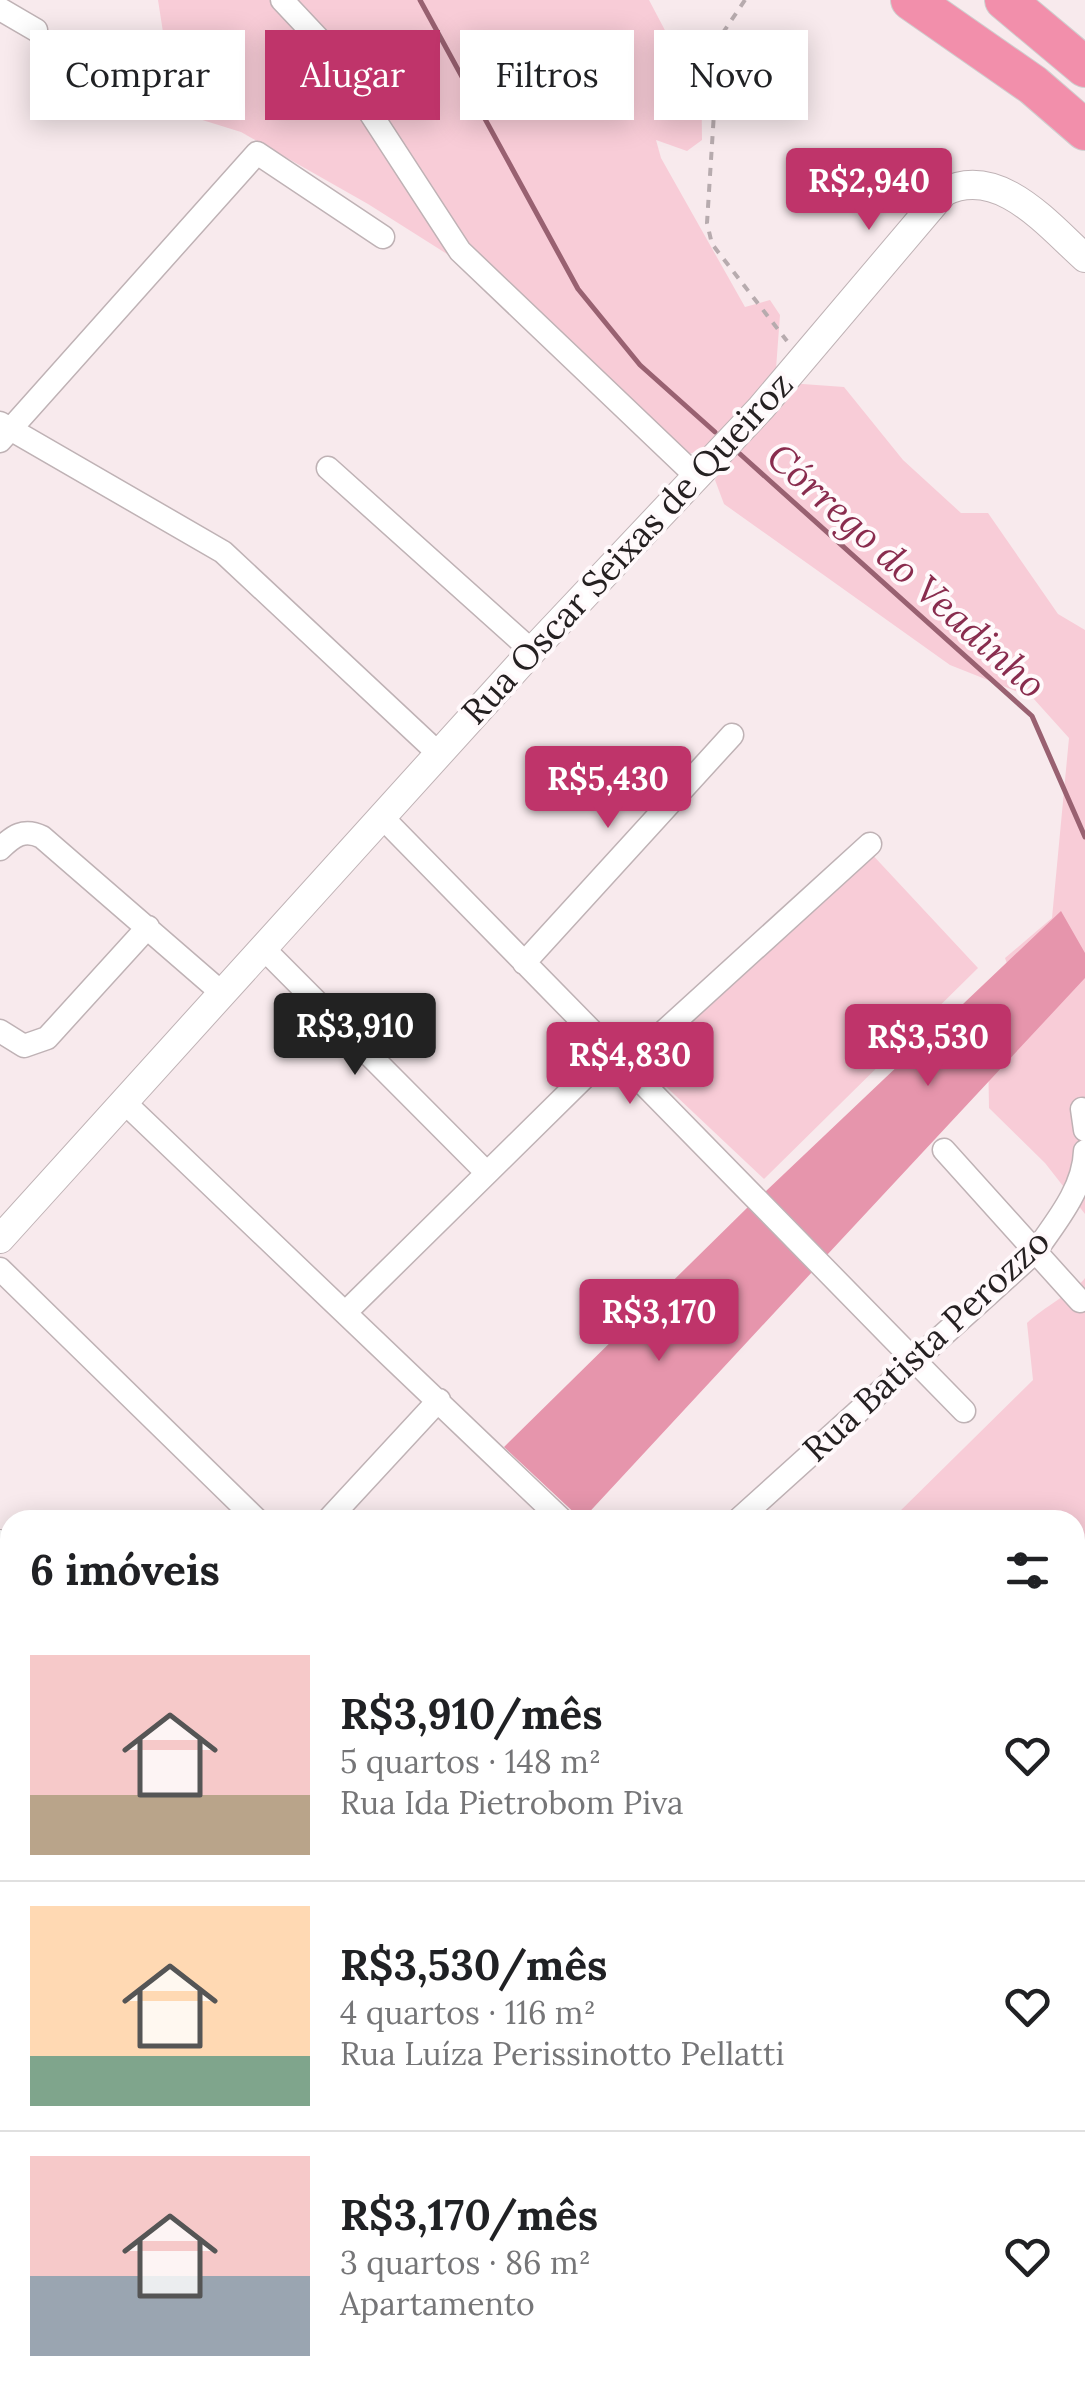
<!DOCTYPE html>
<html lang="pt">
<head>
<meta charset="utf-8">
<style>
	:root { --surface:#fff; --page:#f6f6f6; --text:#202124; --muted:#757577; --line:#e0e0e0; --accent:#bf346a }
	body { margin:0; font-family:Lora,serif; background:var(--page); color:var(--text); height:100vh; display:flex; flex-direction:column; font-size:38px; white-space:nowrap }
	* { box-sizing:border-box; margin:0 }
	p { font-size:32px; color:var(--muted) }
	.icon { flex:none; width:55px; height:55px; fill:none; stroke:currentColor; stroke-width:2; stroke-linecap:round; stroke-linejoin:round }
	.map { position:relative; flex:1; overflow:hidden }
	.panel { position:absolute; left:0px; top:1510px; width:1085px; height:892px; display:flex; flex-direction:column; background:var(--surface); border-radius:30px 30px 0 0; box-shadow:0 5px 25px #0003 }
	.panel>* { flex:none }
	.banner { position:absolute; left:30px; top:30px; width:1025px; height:90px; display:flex; gap:20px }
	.price { position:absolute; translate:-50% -85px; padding:0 22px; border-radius:10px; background:var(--accent); color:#fff; font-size:32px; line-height:65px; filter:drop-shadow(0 2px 5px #0008) }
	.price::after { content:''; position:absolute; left:50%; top:60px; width:30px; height:22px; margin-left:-15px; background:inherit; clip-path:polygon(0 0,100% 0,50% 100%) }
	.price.on { background:#222; color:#fff }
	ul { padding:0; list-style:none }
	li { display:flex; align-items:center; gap:30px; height:250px; padding:0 30px }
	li+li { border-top:2px solid var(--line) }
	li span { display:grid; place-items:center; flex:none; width:280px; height:200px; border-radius:0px; color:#555 }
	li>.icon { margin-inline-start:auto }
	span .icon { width:120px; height:120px; fill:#fffc; stroke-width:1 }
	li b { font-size:42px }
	h2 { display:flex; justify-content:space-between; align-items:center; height:120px; padding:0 30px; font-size:42px }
	.pill { padding:0 35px; border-radius:0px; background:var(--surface); box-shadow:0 5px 25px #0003; font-size:35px; line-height:90px }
	.pill.on { background:var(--accent); color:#fff }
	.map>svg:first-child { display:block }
	.green { fill:#f8ccd7 }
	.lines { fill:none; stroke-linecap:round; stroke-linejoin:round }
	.stream { stroke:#996171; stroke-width:5 }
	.building { fill:#e695ac }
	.minor-casing { stroke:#bfb2b5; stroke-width:25 }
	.tertiary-casing { stroke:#bfb2b5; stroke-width:30 }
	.motorway-casing { stroke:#cfcece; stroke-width:42 }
	.path { stroke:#b7abae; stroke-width:4; stroke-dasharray:8 8; stroke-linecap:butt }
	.minor { stroke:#fff; stroke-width:22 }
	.tertiary { stroke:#fff; stroke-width:28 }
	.motorway { stroke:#f28fab; stroke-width:40 }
	.labels { text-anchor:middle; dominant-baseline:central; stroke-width:8; stroke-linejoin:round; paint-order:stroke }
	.street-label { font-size:35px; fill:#252021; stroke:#fff9fb }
	.water-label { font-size:38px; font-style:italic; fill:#892c4e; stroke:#fff9fb }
</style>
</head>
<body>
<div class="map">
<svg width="1085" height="2402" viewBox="0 0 1085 2402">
	<rect width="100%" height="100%" fill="#f8eaed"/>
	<path class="green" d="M158,0H649L678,55L701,56L702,140L687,151L656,140L661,158L745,307L770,300L780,315L775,382L844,387L903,460L961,513H988L1058,614L1085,630V1214L1045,1163L989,1108L988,1050L1018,995L1005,958L1052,918L1069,738L1033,698L950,665L724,504L715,480L739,439L682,456L545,316L368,204L241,132L154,105L149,95L153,84L170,77Z
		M868,850L978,968L764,1179L659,1080L661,1048Z
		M1085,1278V2402H1043L1038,2393L1075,2392V1895L1081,1851L1075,1828V1520H891L1033,1380L1027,1323C1040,1310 1080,1287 1085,1278Z"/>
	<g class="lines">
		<path class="stream" d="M420,0L578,289L640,365L715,432
			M740,454L1032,716L1085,837"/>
	</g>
	<path class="building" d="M1061,911L1085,953V978L827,1255L765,1192Z
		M749,1206L813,1271L582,1520L504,1447Z"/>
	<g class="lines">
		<defs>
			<path id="minor" d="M282,0L330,51L460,251L696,476
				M0,9L36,30
				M0,423L223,552L438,753
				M0,441L257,153L383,237
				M328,468L532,651
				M382,817L964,1411
				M0,849C13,836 24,828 42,837L222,993
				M263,948L485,1171
				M524,963L732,735
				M0,1031L24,1046L47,1038L148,927
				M626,1066L870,844
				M124,1102L562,1520
				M1082,1109L1085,1130
				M944,1150L1080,1301
				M0,1269L257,1520
				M347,1311L611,1051
				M328,1520L439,1400
				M738,1520L1035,1252C1055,1223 1084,1189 1085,1151
				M0,1847L10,1838
				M0,2100L10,2109
				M0,2311L10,2302
				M91,2392L103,2402
				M1026,2392L1032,2402
				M339,2402L355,2392"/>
			<path id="tertiary" d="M0,1239L532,651L761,408L944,192C999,164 1048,225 1085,258
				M0,1544L10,1552
				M649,2392L655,2402"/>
			<path id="motorway" d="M911,0L1033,85L1085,130
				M1005,0L1085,67"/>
		</defs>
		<use href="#minor" class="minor-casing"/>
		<use href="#tertiary" class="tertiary-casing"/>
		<use href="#motorway" class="motorway-casing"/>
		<path class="path" d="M745,0L720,37L718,50L707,223L712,244L787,341"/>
		<use href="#minor" class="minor"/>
		<use href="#tertiary" class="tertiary"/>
		<use href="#motorway" class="motorway"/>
	</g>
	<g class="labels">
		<g class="street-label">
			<text transform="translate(627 548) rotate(-47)">Rua Oscar Seixas de Queiroz</text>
			<text transform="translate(926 1345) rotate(-43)">Rua Batista Perozzo</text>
		</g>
		<g class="water-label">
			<text transform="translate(907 570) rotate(42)">Córrego do Veadinho</text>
		</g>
	</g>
</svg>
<b class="price" style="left:869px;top:233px">R$2,940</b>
<b class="price" style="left:608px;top:831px">R$5,430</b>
<b class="price on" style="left:355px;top:1078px">R$3,910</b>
<b class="price" style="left:928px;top:1089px">R$3,530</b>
<b class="price" style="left:630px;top:1107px">R$4,830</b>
<b class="price" style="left:659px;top:1364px">R$3,170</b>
<div class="banner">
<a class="pill">Comprar</a>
<a class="pill on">Alugar</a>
<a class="pill">Filtros</a>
<a class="pill">Novo</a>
</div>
<section class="panel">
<h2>6 imóveis<svg class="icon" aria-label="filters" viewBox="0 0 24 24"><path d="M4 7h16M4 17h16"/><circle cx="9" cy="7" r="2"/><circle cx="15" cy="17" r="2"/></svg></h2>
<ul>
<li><span style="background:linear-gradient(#f6c9c9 70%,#b9a48a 0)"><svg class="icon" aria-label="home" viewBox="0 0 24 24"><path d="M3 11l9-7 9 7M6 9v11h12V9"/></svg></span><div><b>R$3,910/mês</b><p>5 quartos · 148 m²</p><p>Rua Ida Pietrobom Piva</p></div><svg class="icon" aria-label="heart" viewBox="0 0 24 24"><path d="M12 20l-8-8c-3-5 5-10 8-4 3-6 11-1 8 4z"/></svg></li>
<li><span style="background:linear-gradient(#ffd9b3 75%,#7fa58c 0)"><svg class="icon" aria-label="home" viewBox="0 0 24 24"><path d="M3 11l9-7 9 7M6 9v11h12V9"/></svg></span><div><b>R$3,530/mês</b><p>4 quartos · 116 m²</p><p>Rua Luíza Perissinotto Pellatti</p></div><svg class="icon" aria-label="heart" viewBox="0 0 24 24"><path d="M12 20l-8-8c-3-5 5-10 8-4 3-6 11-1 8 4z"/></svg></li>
<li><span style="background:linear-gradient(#f6c9c9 60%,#9aa5b1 0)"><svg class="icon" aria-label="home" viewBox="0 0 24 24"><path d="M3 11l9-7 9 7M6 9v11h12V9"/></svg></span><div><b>R$3,170/mês</b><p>3 quartos · 86 m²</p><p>Apartamento</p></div><svg class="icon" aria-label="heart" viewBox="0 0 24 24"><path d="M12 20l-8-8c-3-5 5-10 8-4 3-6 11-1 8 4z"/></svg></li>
</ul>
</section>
</div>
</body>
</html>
